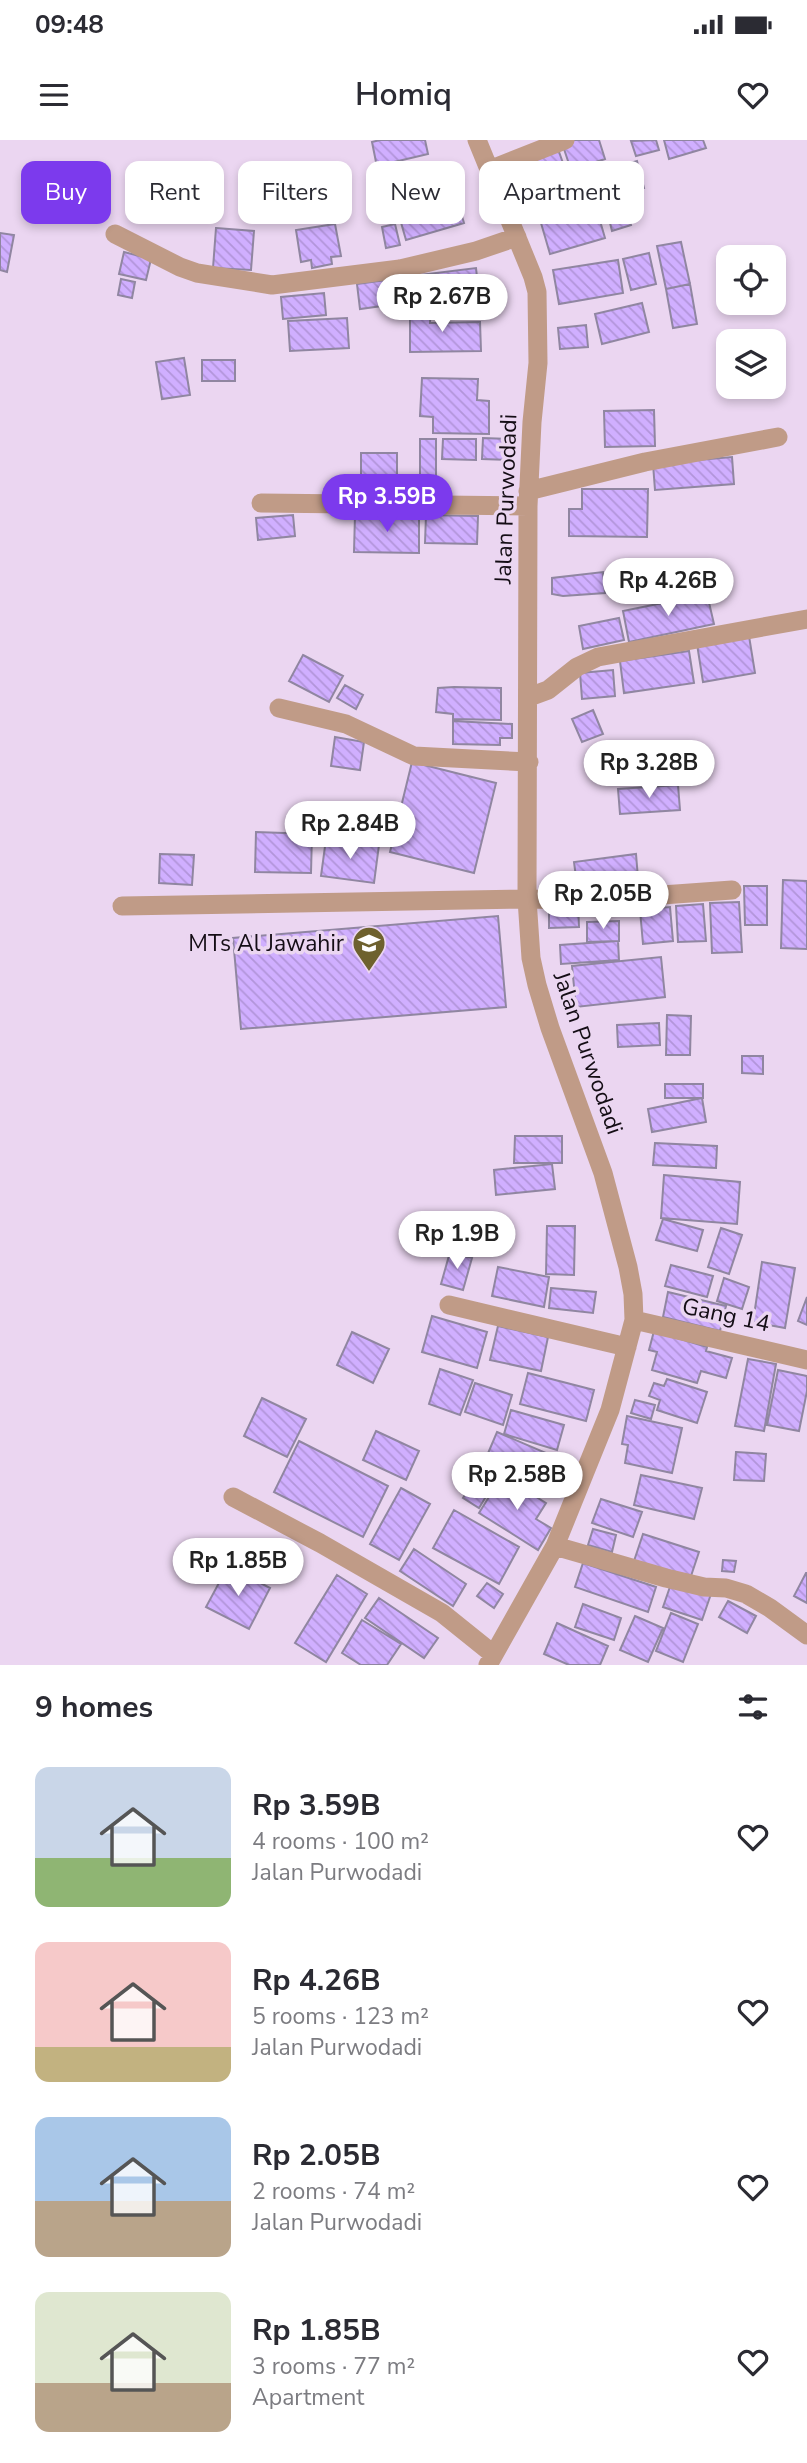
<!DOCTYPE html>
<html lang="en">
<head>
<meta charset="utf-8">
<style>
	:root { --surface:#fff; --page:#f2f2f3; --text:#2b2b33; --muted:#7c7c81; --accent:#7c3aed }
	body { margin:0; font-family:"Nunito Sans",sans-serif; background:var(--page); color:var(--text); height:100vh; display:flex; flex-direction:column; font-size:26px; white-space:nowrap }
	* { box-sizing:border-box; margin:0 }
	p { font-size:23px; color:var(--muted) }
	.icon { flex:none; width:38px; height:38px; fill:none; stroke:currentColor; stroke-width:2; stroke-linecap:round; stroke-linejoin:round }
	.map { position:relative; height:1525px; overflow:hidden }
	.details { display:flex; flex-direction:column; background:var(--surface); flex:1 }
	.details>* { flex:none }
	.guide { position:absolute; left:21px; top:21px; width:766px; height:63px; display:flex; gap:14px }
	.fabs { position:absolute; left:716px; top:105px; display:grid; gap:14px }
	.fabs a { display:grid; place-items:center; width:70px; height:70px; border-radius:14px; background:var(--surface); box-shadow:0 4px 10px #0003; font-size:35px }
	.price { position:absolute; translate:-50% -60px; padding:0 16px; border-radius:24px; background:#fff; color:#222; font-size:23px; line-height:46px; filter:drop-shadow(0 2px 4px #0008) }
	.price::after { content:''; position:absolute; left:50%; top:42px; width:21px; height:16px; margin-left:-10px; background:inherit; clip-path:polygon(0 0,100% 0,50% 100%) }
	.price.selected { background:var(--accent); color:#fff }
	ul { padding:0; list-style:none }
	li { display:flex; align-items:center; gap:21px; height:175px; padding:0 35px }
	li span { display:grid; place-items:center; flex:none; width:196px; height:140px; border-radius:14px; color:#555 }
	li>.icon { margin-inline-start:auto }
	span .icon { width:84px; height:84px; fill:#fffc; stroke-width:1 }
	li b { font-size:30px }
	h2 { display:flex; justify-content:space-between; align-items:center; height:84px; padding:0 35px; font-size:30px }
	.pill { padding:0 24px; border-radius:14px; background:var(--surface); box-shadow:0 4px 10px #0003; font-size:24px; line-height:63px }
	.pill.selected { background:var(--accent); color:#fff }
	.status { display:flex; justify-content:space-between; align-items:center; height:49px; padding:0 35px; background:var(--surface); direction:ltr }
	.status svg { height:19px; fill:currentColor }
	header { display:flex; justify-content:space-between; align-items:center; height:91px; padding:0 35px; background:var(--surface); font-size:32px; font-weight:600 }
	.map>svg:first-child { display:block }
	.building { fill:url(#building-back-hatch); stroke:#9086a1; stroke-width:2 }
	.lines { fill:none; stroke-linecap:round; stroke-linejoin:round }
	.minor { stroke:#c09b87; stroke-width:19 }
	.labels { text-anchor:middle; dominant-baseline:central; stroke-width:7; stroke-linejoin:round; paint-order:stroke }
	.street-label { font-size:23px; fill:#140d15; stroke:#ebd6f1 }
	.poi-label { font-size:23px; fill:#140d15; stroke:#ebd6f1; text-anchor:end }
</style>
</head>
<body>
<div class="status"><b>09:48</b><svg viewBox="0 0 49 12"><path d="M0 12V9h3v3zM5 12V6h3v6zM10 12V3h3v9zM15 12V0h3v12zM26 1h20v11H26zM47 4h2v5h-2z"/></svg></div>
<header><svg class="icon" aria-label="menu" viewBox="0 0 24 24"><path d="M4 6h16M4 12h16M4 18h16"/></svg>Homiq<svg class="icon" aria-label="heart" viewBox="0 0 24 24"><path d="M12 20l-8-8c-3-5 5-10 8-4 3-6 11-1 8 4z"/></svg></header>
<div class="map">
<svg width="807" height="1525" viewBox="0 0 807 1525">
	<defs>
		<pattern id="building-back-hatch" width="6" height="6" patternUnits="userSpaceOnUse" patternTransform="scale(1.75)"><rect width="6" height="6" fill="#d0afff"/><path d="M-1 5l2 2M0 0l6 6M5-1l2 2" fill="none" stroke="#b295da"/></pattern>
	</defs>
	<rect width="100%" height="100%" fill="#ebd6f1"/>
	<path class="building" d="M380,0H425L428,14L394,22L397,34L379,37L372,2Z
		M572,0H599L605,19L571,30L562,3Z
		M656,0L659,10L636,16L631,1Z
		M664,0H703L706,8L669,19Z
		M557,6L565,29L536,39L529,15Z
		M637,21L644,48L625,53L617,27Z
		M48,26L55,57L30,62L23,32Z
		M598,32L605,58L567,69L560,43Z
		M546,49L551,68L530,74L525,55Z
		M456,56L464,83L406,100L398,72Z
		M624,62L631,85L612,91L606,67Z
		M596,67L605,98L550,114L541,83Z
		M335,84L341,116L331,117L332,124L312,128L311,120L301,122L296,90Z
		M395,84L400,105L386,108L382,87Z
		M216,88L254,91L251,130L213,128Z
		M0,93L14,95L7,132L0,130Z
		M681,102L690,144L666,149L657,106Z
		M124,112L151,119L146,140L119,134Z
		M649,113L656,144L631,150L623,119Z
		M618,120L623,153L559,164L553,130Z
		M476,128L479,155L422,161L419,135Z
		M401,138L404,163L360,169L357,144Z
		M121,139L135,142L132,158L118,155Z
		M690,144L697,184L673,188L666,149Z
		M324,153L326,175L283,179L281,157Z
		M642,163L649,192L602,204L595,174Z
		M410,167H431L430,183L480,182L481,211L410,212Z
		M347,178L349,208L290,211L288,181Z
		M586,185L588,207L560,209L558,188Z
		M184,218L190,255L162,259L156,222Z
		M202,220H235V241H202Z
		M422,238L478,239L477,260L489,261V294L433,293V277L420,276Z
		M654,270L655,306L605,307L604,271Z
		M483,298L510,299L509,320L482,319Z
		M420,299H436V343H420Z
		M443,299H476V320L442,319Z
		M361,313H397V338H361Z
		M732,317L734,344L655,350L653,324Z
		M582,349H648L647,397L569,396V369H582Z
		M293,375L295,396L258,400L256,378Z
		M355,375L419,376V413L354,412Z
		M426,375L478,376L477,404L425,403Z
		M603,432L605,453L563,456L552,454V438Z
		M707,454L714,484L629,502L623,471Z
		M619,478L624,500L583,509L579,486Z
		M749,496L755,533L703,542L697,504Z
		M689,511L694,543L624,553L620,521Z
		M303,515L343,536L329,562L289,541Z
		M613,530L615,556L582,559L580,533Z
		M345,545L363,555L356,569L337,558Z
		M454,547L501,548V580L453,579V574L436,572L438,548Z
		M593,570L603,594L582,602L572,579Z
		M453,581L512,584V598H500V605L453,604Z
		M335,597L364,602L360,630L331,626Z
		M412,622L496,643L474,733L390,712Z
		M678,645L680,670L620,674L618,649Z
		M321,672H350V693H321Z
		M256,692L312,694L311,733L255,732Z
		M326,699L379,705L374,743L321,736Z
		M160,714L194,715L192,745L159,743Z
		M636,714L638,738L577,745L574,722Z
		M783,740L807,741V809L781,808Z
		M744,746H767V785H745Z
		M739,762L742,812L712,813L710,763Z
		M578,763L579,787L549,788V764Z
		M703,764L706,801L678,802L676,766Z
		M670,767L673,801L643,804L640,770Z
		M498,776L506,867L241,889L233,798Z
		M619,781V801L587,802V782Z
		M618,801L619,820L561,824L560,805Z
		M661,817L665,857L576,867L572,826Z
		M667,875L691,876L690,915H666Z
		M659,883L660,905L618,907L617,885Z
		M742,916H763V934L742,933Z
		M665,944H703V958H665Z
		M702,958L706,982L652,992L648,969Z
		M515,996H562V1023H514Z
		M655,1003L717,1006L716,1028L653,1025Z
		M552,1024L555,1049L496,1055L494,1030Z
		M664,1035L740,1042L737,1084L661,1078Z
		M663,1079L703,1090L697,1111L656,1100Z
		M547,1086H575L574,1135L546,1134Z
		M721,1088L742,1095L729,1134L708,1127Z
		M450,1112L472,1118L463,1150L441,1144Z
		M762,1122L795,1128L785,1188L753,1182Z
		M671,1125L713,1136L707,1157L665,1146Z
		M498,1127L549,1137L544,1167L492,1156Z
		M724,1138L749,1147L742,1169L717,1161Z
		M551,1148L596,1152L593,1173L549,1168Z
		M668,1152L726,1166L720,1191L663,1177Z
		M807,1157V1185L798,1181Z
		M432,1176L487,1192L477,1228L422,1212Z
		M498,1186L548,1197L541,1231L490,1220Z
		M654,1191L707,1207L706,1211L732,1218L726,1238L701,1231L697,1243L652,1230L657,1212L649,1210Z
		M352,1192L389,1209L373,1243L337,1225Z
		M748,1219L776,1224L764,1291L735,1286Z
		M440,1229L473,1240L460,1275L429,1264Z
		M778,1230L807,1236V1251L799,1291L767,1285Z
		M528,1233L594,1250L586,1281L520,1264Z
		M667,1239L707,1252L697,1283L657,1270L660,1260L649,1256L654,1243L664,1246Z
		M475,1243L512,1255L503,1285L465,1272Z
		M262,1258L306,1279L287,1317L244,1296Z
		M635,1260L655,1265L651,1279L631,1273Z
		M511,1270L564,1285L557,1310L504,1294Z
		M627,1276L682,1288L672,1333L625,1323L628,1305L622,1304Z
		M376,1291L419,1311L406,1340L363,1320Z
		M497,1292L553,1316L543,1342L486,1318Z
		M299,1301L388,1346L363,1397L274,1352Z
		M736,1312L766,1314L764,1341L734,1340Z
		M484,1325L499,1335L479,1368L463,1358Z
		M641,1335L702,1348L694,1379L634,1365Z
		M502,1336L546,1363L536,1379L551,1388L538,1410L479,1373Z
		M401,1348L430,1364L399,1420L370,1404Z
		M601,1359L642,1372L633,1397L592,1383Z
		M454,1370L519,1407L499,1444L433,1408Z
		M593,1389L616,1395L612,1412L588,1405Z
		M643,1394L699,1412L690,1439L634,1421Z
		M414,1409L466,1444L453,1466L400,1431Z
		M723,1420L736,1421L734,1432L722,1431Z
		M583,1423L656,1447L648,1472L575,1447Z
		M228,1426L270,1448L249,1489L206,1467Z
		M806,1433H807V1463L794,1456Z
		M337,1435L367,1454L326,1522L295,1503Z
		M672,1441L711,1454L702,1480L663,1467Z
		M487,1443L503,1454L494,1468L477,1456Z
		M379,1458L438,1498L424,1518L365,1478Z
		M728,1461L756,1476L747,1493L719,1477Z
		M583,1464L621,1478L614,1500L575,1487Z
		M671,1473L698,1484L683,1522L656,1511Z
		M635,1476L663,1488L648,1522L620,1510Z
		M362,1480L401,1504L387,1525H361L342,1513Z
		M557,1483L608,1506L600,1525H569L544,1514Z"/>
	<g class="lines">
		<path class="minor" d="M477,0L533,137L537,152L538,223L532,282L528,366L527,759L531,818L537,845L550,888L603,1033L628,1127L633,1154L634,1180L610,1270L555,1406L488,1525
			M489,30L565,0
			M115,94L180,127L197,133L272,145L400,129L476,111L517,97
			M528,351L645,322L778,297
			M261,363L528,366
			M529,557L548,550L577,527L598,517L807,479
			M279,568L346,584L414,616L529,622
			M122,766L527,759L592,760L732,750
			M449,1165L627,1207
			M634,1180L807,1220
			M233,1357L320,1403L442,1473L493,1514
			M555,1406L666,1438L704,1447L726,1448L746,1454L770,1468L807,1495"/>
	</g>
	<defs>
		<symbol id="school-pin" viewBox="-11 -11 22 30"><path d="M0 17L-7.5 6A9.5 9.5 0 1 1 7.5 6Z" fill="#6e612e" stroke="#ebd6f1"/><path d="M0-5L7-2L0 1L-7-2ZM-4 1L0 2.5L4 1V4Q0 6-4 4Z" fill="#fff"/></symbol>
	</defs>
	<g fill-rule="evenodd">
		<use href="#school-pin" x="350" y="784" width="38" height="52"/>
	</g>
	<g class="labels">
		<g class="street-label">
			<text transform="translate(506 359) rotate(-88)">Jalan Purwodadi</text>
			<text transform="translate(588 913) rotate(71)">Jalan Purwodadi</text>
			<text transform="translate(726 1175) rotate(12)">Gang 14</text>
		</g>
		<g class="poi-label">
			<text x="344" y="803">MTs Al Jawahir</text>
		</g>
	</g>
</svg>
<div class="fabs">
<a><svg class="icon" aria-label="locate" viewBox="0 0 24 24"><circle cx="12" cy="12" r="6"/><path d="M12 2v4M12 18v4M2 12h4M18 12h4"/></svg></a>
<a><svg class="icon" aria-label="layers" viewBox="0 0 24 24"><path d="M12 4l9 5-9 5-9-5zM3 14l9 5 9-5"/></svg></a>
</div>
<b class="price" style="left:442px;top:194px">Rp 2.67B</b>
<b class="price selected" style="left:387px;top:394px">Rp 3.59B</b>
<b class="price" style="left:668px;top:478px">Rp 4.26B</b>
<b class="price" style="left:649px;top:660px">Rp 3.28B</b>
<b class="price" style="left:350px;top:721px">Rp 2.84B</b>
<b class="price" style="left:603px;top:791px">Rp 2.05B</b>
<b class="price" style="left:457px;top:1131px">Rp 1.9B</b>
<b class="price" style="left:517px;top:1372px">Rp 2.58B</b>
<b class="price" style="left:238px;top:1458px">Rp 1.85B</b>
<div class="guide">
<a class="pill selected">Buy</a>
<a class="pill">Rent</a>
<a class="pill">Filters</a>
<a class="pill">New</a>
<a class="pill">Apartment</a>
</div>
</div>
<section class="details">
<h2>9 homes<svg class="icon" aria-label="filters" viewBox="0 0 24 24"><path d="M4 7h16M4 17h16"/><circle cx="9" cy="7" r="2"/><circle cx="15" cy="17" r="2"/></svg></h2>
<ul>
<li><span style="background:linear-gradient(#c9d6e8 65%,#8fb573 0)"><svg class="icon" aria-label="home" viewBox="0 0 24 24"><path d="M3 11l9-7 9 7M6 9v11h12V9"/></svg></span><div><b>Rp 3.59B</b><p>4 rooms · 100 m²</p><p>Jalan Purwodadi</p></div><svg class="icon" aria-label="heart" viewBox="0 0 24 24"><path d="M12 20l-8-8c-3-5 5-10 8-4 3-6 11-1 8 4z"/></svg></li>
<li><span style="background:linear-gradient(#f6c9c9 75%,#c2b280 0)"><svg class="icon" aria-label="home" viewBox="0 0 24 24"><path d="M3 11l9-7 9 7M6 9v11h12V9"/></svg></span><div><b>Rp 4.26B</b><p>5 rooms · 123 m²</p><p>Jalan Purwodadi</p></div><svg class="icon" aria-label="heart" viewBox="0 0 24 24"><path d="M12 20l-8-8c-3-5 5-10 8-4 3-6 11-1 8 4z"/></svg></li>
<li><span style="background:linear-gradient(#a9c7e8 60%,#b9a48a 0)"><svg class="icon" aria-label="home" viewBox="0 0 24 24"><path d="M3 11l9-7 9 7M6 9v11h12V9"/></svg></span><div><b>Rp 2.05B</b><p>2 rooms · 74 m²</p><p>Jalan Purwodadi</p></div><svg class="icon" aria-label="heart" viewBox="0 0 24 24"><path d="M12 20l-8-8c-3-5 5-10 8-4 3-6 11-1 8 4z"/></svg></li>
<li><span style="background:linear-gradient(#dfe7d0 65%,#b9a48a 0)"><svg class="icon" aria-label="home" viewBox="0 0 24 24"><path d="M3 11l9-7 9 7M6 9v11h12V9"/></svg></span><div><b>Rp 1.85B</b><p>3 rooms · 77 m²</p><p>Apartment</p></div><svg class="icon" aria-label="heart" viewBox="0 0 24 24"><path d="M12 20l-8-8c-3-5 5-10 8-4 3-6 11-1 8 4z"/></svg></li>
</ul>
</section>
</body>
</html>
